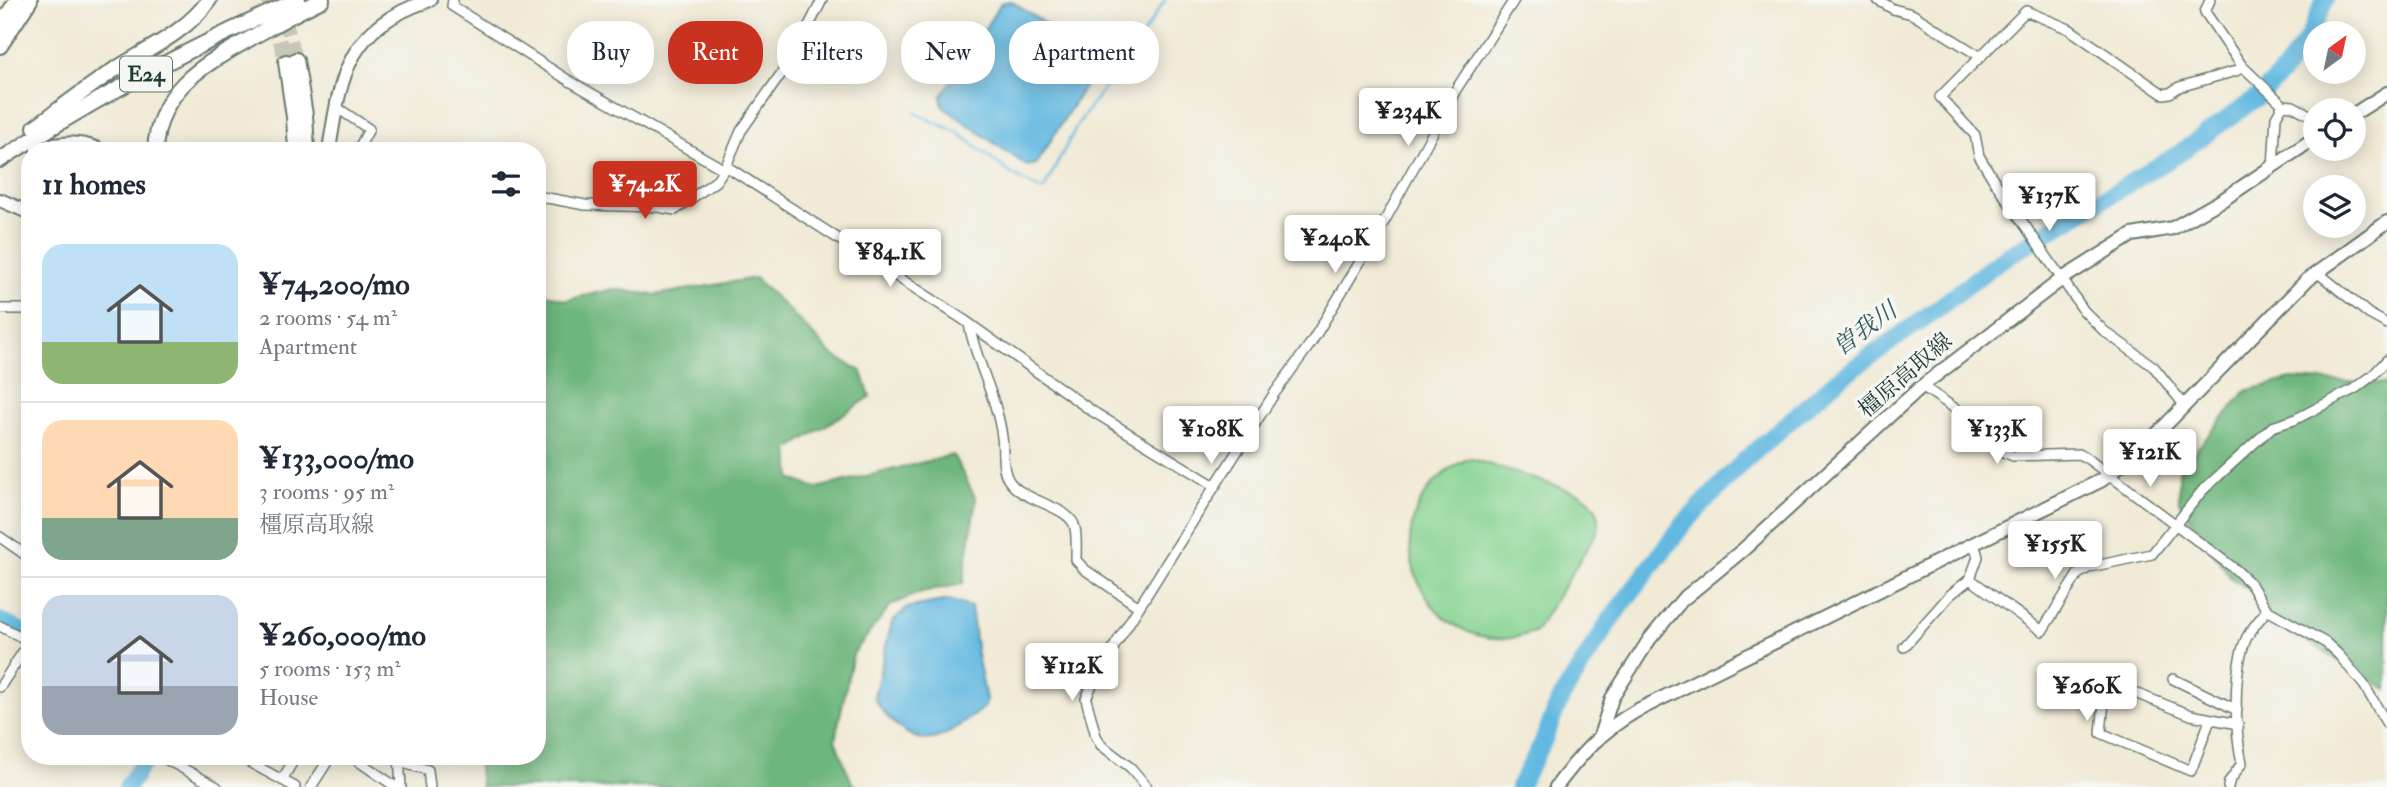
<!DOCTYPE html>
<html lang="en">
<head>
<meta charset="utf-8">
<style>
	:root { --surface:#fff; --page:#f6f6f7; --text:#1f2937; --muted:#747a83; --line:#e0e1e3; --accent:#c8321e }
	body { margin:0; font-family:"IM FELL Double Pica","Noto Serif JP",serif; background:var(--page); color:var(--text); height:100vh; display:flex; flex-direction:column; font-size:26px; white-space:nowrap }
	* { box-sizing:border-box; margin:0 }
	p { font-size:23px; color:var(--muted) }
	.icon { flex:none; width:38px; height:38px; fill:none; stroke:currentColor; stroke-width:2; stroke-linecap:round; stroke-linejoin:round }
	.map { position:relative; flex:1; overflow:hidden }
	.side { position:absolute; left:21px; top:142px; width:525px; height:623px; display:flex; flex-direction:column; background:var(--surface); border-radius:28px; box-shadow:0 4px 18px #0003 }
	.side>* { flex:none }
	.top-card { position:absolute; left:567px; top:21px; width:665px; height:63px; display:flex; gap:14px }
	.needle { width:46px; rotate:33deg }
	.fabs { position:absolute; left:2303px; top:21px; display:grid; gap:14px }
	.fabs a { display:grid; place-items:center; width:63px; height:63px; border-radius:50%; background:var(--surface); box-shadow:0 4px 18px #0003; font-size:35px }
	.price { position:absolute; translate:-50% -60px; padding:0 16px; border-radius:7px; background:#fff; color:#222; font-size:23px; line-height:46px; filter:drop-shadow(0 2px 4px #0008) }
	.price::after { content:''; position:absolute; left:50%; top:42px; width:21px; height:16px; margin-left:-10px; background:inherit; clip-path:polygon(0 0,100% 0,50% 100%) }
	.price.active { background:var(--accent); color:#fff }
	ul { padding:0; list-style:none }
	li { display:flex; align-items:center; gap:21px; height:175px; padding:0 21px }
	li+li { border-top:2px solid var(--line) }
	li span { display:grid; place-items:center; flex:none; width:196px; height:140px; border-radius:21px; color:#555 }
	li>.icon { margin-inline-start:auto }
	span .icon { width:84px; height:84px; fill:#fffc; stroke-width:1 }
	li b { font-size:30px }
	h2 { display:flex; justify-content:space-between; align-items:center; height:84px; padding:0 21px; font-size:30px }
	.pill { padding:0 24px; border-radius:28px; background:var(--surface); box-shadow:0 4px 18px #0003; font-size:24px; line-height:63px }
	.pill.active { background:var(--accent); color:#fff }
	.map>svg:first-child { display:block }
	.green { fill:#87d492; stroke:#538863; stroke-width:2 }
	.forest { fill:#6db67c; stroke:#467a58; stroke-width:2 }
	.water { fill:#64b9e1; stroke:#427b8a; stroke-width:2 }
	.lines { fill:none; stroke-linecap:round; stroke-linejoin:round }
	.stream { stroke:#64b9e1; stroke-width:2.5 }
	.river { stroke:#64b9e1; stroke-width:18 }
	.highway-tunnel { stroke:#c7c7b6; stroke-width:14; stroke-dasharray:14 7; stroke-linecap:butt }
	.minor-casing { stroke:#687a6d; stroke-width:12 }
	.major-casing { stroke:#687a6d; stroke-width:16 }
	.highway-casing { stroke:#687a6d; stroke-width:18 }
	.minor { stroke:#fff; stroke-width:9 }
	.major { stroke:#fff; stroke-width:12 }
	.highway { stroke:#fff; stroke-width:14 }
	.labels { text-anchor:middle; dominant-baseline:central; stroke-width:7; stroke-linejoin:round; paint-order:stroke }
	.shield { fill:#f6f6f2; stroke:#60746d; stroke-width:2 }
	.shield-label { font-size:21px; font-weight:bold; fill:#1f3d34 }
	.street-label { font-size:23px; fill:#1f3d34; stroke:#f6f6f2 }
	.water-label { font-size:24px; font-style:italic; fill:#305c5f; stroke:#f6f6f2 }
</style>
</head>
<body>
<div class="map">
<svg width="2387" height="787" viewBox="0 0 2387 787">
	<rect width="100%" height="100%" fill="#f6f6f2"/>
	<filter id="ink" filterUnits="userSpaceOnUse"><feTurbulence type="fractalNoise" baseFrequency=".0143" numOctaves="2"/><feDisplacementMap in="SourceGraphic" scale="14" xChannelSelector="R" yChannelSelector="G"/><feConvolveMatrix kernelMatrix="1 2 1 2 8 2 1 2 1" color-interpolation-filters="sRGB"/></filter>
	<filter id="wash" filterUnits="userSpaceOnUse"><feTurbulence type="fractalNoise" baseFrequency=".00686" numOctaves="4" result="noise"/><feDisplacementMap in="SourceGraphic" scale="28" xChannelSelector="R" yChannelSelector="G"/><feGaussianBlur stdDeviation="1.57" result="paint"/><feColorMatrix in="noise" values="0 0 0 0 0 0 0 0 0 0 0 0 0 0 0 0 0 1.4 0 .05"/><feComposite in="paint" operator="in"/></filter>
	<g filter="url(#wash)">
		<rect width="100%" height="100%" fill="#f1ead6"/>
		<path class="green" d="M1469,458L1581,494C1595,502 1603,516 1597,532L1536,631C1430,674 1351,515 1469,458Z"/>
		<path class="forest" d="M755,278L799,320L830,353L862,372L870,397L789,449L791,479L817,488L953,455L976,499L963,584L921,592L891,605L853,654L835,740L852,783L858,787H481L478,756H537V291L566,300L613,289L655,295Z
			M2291,379L2387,384V690L2272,620L2257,595L2231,578L2179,502V470L2246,391Z"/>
		<path class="water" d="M1011,1L1095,57L1097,66L1036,164L1027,166L943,107L941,97L1001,3Z
			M948,600L971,607L977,655L986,699L985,707C970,717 955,731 939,737C913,748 884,717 874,697L892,622L907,608Z"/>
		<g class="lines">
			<path class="stream" d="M915,113L957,132L1013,175L1043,191L1077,125L1142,36L1165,0"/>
			<path class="river" d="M0,621L25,633
				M127,787L148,756
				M1519,787L1542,744L1560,700L1610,620L1682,526L1744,461L1837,380L1937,309L1999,261L2177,155L2262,94L2284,71L2307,40L2325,0"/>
		</g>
	</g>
	<g filter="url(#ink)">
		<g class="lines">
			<path class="highway-tunnel" d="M268,0L286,62
				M280,0L296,60"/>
			<defs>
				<path id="minor" d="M453,0L452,6L568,80L723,169
					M1878,0L1893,9L1912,14L1981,57
					M2210,0L2205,12L2242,66L2279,101L2283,105L2293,106L2315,118
					M336,107L369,129L358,150
					M726,166L964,320L1092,411L1215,486
					M2273,167L2276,117L2283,105
					M537,196L585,205L658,207L675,210L716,181L726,166L741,131L793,57L822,0
					M2317,272L2369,314L2387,324
					M0,309H30
					M969,324C976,363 997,397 1002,437C1004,450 1001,468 1008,479C1020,502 1071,505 1075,528C1077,538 1076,550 1076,560L1084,569L1139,607
					M1922,386L1963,414L2001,451L2013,456L2079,454L2088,459L2235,569L2250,583L2267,610L2326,643L2339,655L2364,685L2387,724
					M2185,406L2154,367L2104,331L2084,311L1995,182L1979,156L1975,135L1940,97L2026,11L2069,29L2163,94L2170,93L2179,87L2236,71L2242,66
					M0,537L30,558
					M1974,543L1978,557L1970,579L2042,631L2078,574L2090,567L2152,554L2202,491L2272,427L2294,420L2356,388L2373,375L2387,360
					M0,626L29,641
					M1904,647L1950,595L1970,579
					M2173,679L2237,710
					M0,687L30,641
					M2210,720L2191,771L2101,733L2104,701L2114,692L2130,691L2191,715L2238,724
					M160,756L217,787
					M238,756L295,787
					M351,756L396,787
					M396,756L410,765L428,770L430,787
					M399,756L401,787
					M282,780L296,756
					M311,787L331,756
					M1147,787L1131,768L1101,745L1096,736L1086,699L1090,689L1107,658L1215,486L1274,394L1311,343L1384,222L1457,88L1514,0
					M2228,787L2229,782L2242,763C2235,731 2232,668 2247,637C2252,628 2260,619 2267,610"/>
				<path id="major" d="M2354,114L2387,93
					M329,150C341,73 347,28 430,0
					M0,200L30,213
					M1601,733L1612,698L1649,640L1682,600L1744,549L1922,386L2062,279L2132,235L2173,228L2224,199L2315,138
					M1556,787C1581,754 1600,732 1636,711L2102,480L2150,441L2307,280L2387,222"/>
				<path id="highway" d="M0,27L17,0
					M0,46L30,0
					M296,60L305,115L307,150
					M286,62L294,117L296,150
					M35,127C61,108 87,88 114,70C146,50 187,32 209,0
					M38,150C60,143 77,142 98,150
					M155,150C159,88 202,66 251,38C274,25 298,11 322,0
					M0,160C95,98 194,45 298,0"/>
			</defs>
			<use href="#minor" class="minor-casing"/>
			<use href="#major" class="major-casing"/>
			<use href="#highway" class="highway-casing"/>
			<use href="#minor" class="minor"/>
			<use href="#major" class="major"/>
			<use href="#highway" class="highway"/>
		</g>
	</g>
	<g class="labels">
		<rect class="shield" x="120" y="56.5" width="52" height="35" rx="5"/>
		<g class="shield-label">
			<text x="146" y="74">E24</text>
		</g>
		<g class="street-label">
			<text transform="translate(1905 375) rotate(-41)">橿原高取線</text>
		</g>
		<g class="water-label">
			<text transform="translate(1865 329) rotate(-36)">曽我川</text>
		</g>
	</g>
</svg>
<div class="fabs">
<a><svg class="needle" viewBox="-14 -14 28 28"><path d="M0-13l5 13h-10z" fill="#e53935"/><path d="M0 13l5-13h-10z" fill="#747a83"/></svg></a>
<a><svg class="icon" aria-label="locate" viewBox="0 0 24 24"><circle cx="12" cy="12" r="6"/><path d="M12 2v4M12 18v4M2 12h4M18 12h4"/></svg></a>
<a><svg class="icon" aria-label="layers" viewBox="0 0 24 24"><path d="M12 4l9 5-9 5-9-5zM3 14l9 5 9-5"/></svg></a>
</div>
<b class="price" style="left:1408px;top:148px">¥234K</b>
<b class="price active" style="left:645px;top:221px">¥74.2K</b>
<b class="price" style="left:2049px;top:233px">¥137K</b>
<b class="price" style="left:1335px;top:275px">¥240K</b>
<b class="price" style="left:890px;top:289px">¥84.1K</b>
<b class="price" style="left:1211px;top:466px">¥108K</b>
<b class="price" style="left:1997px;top:466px">¥133K</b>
<b class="price" style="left:2150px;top:489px">¥121K</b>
<b class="price" style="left:2055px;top:581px">¥155K</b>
<b class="price" style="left:1072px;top:703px">¥112K</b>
<b class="price" style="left:2087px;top:723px">¥260K</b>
<div class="top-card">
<a class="pill">Buy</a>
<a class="pill active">Rent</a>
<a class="pill">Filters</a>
<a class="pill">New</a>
<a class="pill">Apartment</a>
</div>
<section class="side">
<h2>11 homes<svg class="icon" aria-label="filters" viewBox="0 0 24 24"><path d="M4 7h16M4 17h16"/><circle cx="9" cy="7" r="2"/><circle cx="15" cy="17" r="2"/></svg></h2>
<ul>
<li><span style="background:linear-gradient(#bfe0f5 70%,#8fb573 0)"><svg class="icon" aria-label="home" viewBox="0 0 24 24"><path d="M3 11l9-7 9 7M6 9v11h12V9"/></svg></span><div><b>¥74,200/mo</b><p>2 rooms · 54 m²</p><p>Apartment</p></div></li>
<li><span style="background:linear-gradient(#ffd9b3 70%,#7fa58c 0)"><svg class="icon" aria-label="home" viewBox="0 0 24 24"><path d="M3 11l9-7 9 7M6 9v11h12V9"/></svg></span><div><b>¥133,000/mo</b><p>3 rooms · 95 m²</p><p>橿原高取線</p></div></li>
<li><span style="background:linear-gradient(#c9d6e8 65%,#9aa5b1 0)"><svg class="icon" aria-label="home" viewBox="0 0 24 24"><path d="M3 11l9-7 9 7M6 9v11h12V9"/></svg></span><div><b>¥260,000/mo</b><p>5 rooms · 153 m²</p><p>House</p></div></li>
</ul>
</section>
</div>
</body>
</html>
